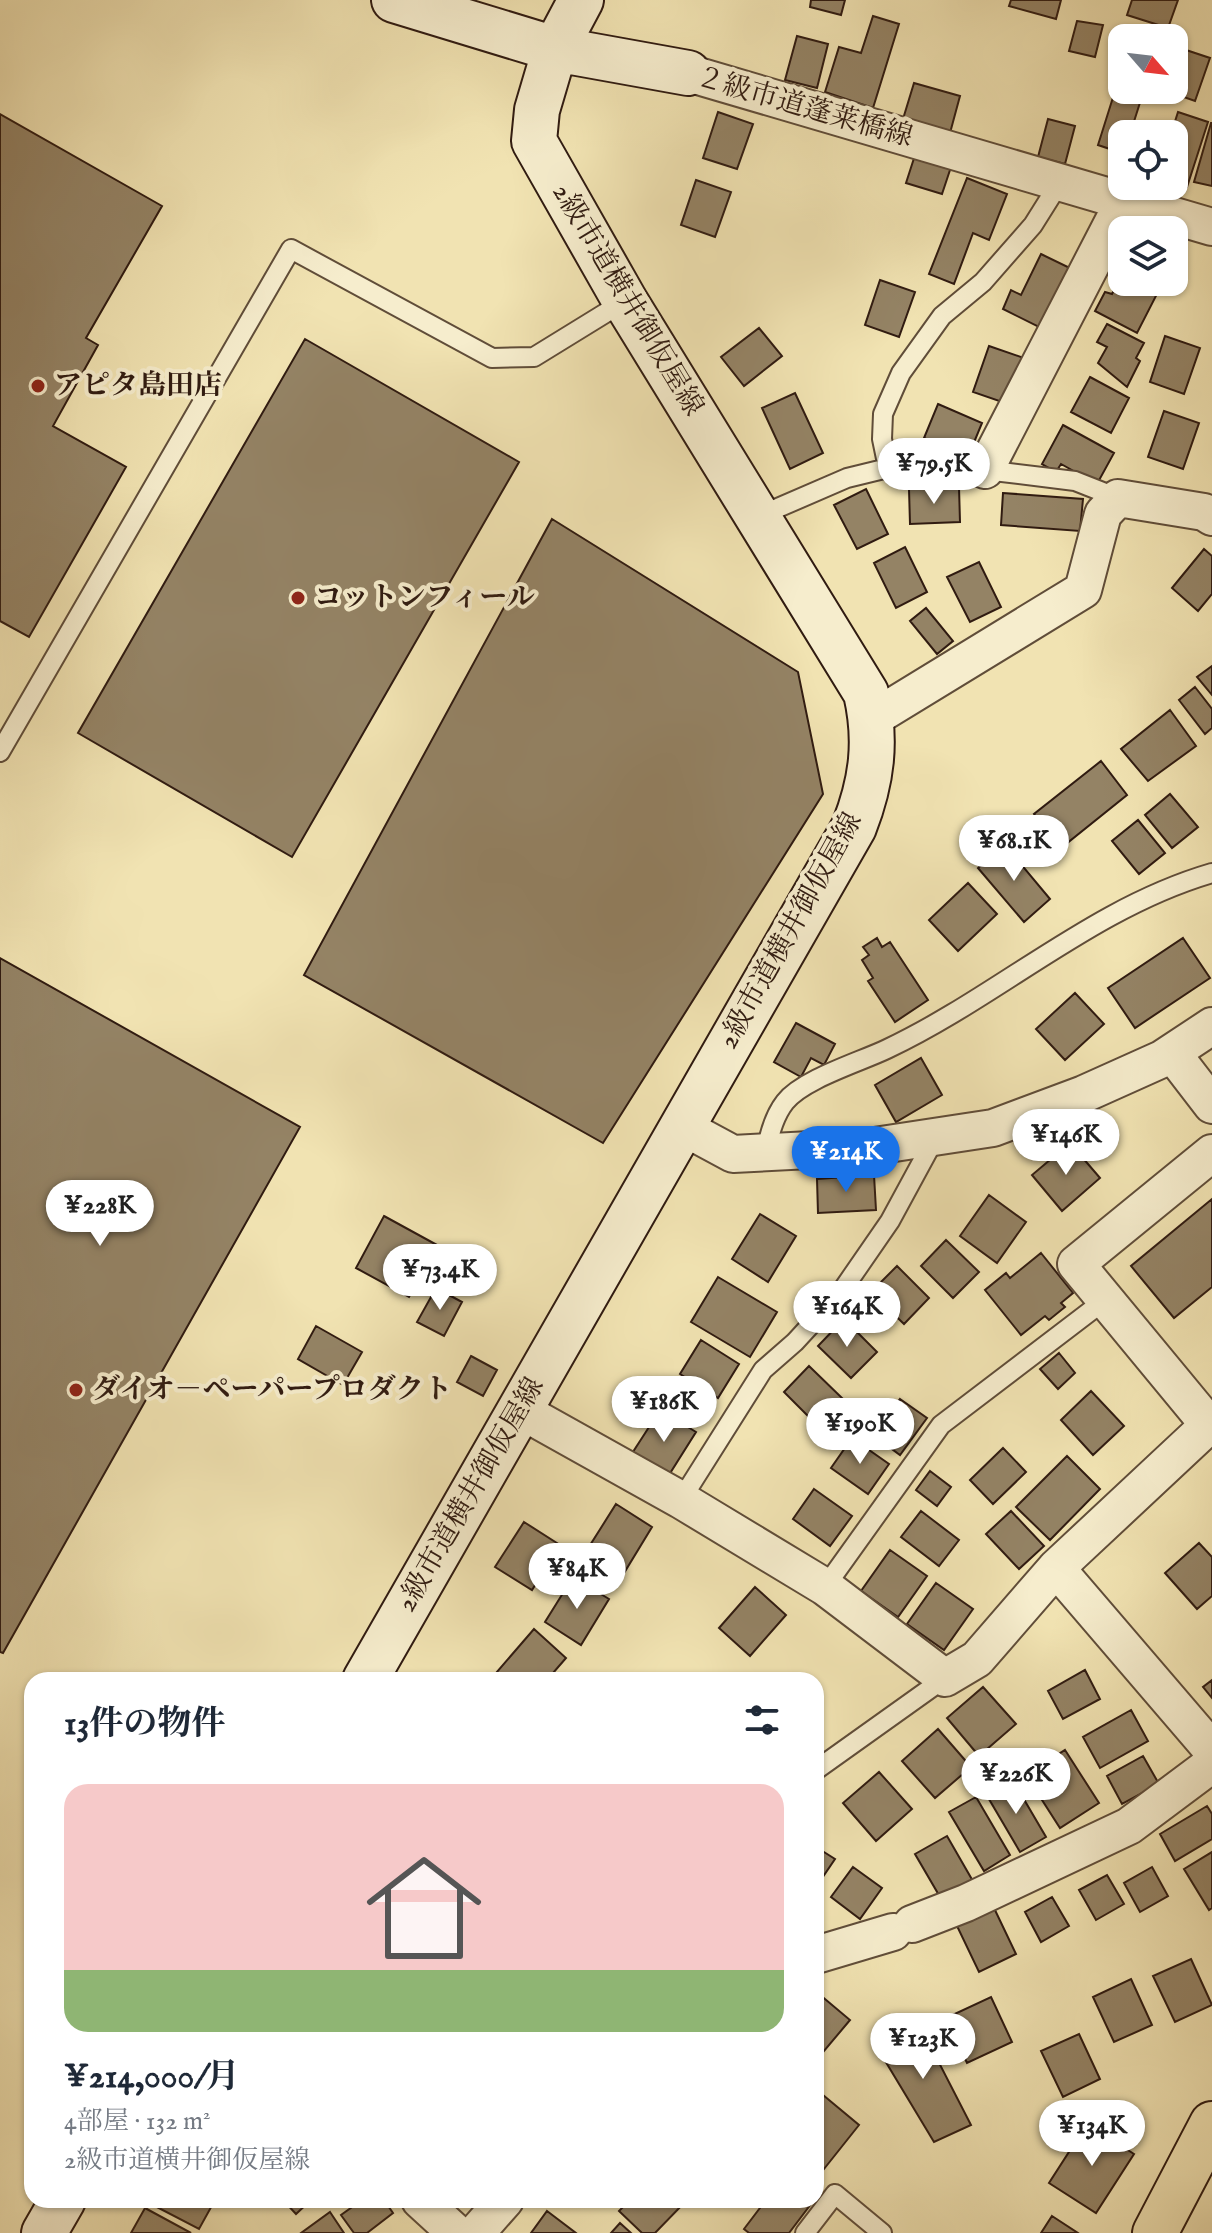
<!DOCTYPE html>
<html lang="ja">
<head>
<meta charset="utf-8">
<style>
	:root { --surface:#fff; --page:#f6f6f7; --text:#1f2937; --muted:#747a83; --accent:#1a73e8 }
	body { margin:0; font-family:"IM FELL English","Noto Serif JP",serif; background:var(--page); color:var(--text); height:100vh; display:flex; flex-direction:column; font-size:30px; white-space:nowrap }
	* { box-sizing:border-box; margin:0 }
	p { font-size:26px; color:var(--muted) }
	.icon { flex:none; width:44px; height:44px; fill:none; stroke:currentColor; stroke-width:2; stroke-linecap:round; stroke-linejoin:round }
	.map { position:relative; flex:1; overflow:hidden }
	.panel { position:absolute; left:24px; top:1672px; width:800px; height:536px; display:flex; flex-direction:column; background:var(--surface); border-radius:24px; box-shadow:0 2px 6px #0004 }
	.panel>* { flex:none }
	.needle { width:52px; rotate:118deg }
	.fabs { position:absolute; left:1108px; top:24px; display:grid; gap:16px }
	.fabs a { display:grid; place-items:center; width:80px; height:80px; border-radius:16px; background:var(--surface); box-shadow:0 2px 6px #0004; font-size:40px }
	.price { position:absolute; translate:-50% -68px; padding:0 18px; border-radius:28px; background:#fff; color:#222; font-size:26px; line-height:52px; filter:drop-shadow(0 2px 4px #0008) }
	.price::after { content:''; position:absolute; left:50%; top:48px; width:24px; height:18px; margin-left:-12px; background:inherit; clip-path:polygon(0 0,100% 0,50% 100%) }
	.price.selected { background:var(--accent); color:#fff }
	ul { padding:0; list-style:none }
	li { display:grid; align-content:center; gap:16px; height:424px; padding:0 40px }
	li span { display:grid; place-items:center; height:248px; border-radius:24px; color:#555 }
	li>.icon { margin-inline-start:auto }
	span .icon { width:144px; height:144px; fill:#fffc; stroke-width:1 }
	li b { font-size:34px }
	h2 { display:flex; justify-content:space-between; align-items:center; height:96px; padding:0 40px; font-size:34px }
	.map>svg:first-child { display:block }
	.building { fill:#948365; stroke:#301b11; stroke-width:2 }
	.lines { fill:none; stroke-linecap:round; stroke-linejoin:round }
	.lane-casing { stroke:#604d39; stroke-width:22 }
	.street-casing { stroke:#604d39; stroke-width:40 }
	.secondary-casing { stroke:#301b11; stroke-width:48 }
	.primary-casing { stroke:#301b11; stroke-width:48 }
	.lane { stroke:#f6edcd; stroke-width:18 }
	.street { stroke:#f6edcd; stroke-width:36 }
	.secondary { stroke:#f6edcd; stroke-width:44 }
	.primary { stroke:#f1e3b2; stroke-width:44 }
	.poi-dot { fill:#8f2418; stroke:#f6edcd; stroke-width:3 }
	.labels { text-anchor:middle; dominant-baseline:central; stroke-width:8; stroke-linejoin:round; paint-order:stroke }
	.street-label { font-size:28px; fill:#301b11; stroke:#f6edcd }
	.poi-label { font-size:28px; font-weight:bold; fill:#301b11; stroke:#f6edcd; text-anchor:start }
</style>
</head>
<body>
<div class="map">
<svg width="1212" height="2233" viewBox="0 0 1212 2233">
	<rect width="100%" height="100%" fill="#f1e3b2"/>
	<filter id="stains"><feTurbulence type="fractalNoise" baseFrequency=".0025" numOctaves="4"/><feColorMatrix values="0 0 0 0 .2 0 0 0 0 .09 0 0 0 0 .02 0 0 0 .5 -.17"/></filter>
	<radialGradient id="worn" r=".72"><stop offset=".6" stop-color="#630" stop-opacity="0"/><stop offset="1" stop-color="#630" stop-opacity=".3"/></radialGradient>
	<path class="building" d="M811,0H845L841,15L810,7Z
		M1011,0H1061L1056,19L1009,6Z
		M1132,0H1178L1168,28L1127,15Z
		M873,16L899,24L873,108L825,92L839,47L861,53Z
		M1077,21L1103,25L1095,57L1069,51Z
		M797,36L828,44L817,88L785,80Z
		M1174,46L1210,58L1195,101L1164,90H1174Z
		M1121,72L1122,90H1144L1130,134H1122V153L1098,145Z
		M914,83L960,96L950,133L903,119Z
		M718,112L753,124L737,169L703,158Z
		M1178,112L1208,122L1187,187L1174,183V134H1171Z
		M0,114L162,206L86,338L98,345L53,426L126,467L29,637L0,621Z
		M1048,119L1075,126L1065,164L1038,157Z
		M1211,123H1212V186L1194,182Z
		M916,152L952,164L942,194L906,183Z
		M967,178L1007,194L989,240L973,233L954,284L929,274Z
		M696,180L731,192L715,237L681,225Z
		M1041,254L1076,271L1047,331L1003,309L1011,290L1021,295Z
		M1122,274V282H1143L1159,290L1137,333L1095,311L1105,292L1112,294Z
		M880,280L915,292L899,337L865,325Z
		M1107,324L1144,343L1136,358L1140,361L1127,387L1098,363L1107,347L1097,342Z
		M759,328L782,356L744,386L721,357Z
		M1165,336L1200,348L1184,394L1150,382Z
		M305,339L519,462L292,857L78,733Z
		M989,346L1024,358L1008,404L973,392Z
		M1090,377L1129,398L1111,433L1071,412Z
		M795,393L823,453L790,469L762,408Z
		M938,404L982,423L968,457L924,438Z
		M1164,411L1199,423L1183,469L1148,457Z
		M1063,425L1114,453L1097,484L1061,464L1056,472L1042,464Z
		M959,487L960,522L910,524L909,489Z
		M866,489L888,534L857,549L834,505Z
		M1003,493L1083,499L1080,531L1001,525Z
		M552,519L798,672L823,794L603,1143L304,975Z
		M905,547L927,592L896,608L874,563Z
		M1204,549L1212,556V594L1198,611L1172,588Z
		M979,562L1001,607L970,622L947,577Z
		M926,608L953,641L937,654L910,621Z
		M1212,666V695L1197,677Z
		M1195,687L1212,709V728L1205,734L1179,700Z
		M1170,710L1196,746L1148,781L1121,749Z
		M1101,761L1127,795L1061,848L1034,814Z
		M1170,794L1198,827L1172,848L1145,815Z
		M1138,820L1165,853L1139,874L1112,841Z
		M1005,845L1050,899L1024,922L978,868Z
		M968,883L997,914L958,951L929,920Z
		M877,938L882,947L890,942L928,1000L895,1022L868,981L873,978L862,960L869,955L863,947Z
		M1183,938L1210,978L1135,1028L1108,988Z
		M0,958L300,1127L3,1653L0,1652Z
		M1075,993L1104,1024L1065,1060L1036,1029Z
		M796,1023L835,1044L824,1065L811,1058L801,1077L774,1062Z
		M921,1058L942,1095L896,1122L875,1085Z
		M1070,1143L1100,1178L1062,1211L1032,1175Z
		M874,1175L876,1210L818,1213L817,1179Z
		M989,1195L1026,1222L997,1263L960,1236Z
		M1212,1199V1287L1174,1318L1131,1266Z
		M760,1214L796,1236L768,1282L732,1259Z
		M384,1216L437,1245L409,1297L356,1268Z
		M946,1240L979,1272L953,1298L921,1266Z
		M1041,1253L1073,1293L1061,1303L1065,1307L1049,1320L1045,1316L1021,1335L985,1290L1006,1273L1010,1278Z
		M897,1266L929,1298L904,1324L871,1292Z
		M718,1277L777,1312L750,1357L691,1322Z
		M436,1288L462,1302L444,1336L417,1322Z
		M844,1319L877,1352L851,1378L818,1346Z
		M316,1326L362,1352L343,1385L298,1359Z
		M701,1340L739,1364L718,1398L680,1374Z
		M1059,1353L1075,1373L1058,1389L1040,1369Z
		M471,1356L497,1370L483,1396L457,1382Z
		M809,1366L842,1398L816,1424L784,1392Z
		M1091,1391L1124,1426L1093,1455L1061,1420Z
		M900,1399L927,1418L900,1455L873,1435Z
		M660,1410L696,1432L667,1478L631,1455Z
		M852,1438L889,1464L868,1494L831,1468Z
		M1003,1448L1026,1472L993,1504L970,1480Z
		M1067,1456L1100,1489L1050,1540L1016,1507Z
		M930,1471L951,1487L937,1506L916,1490Z
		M814,1489L852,1516L830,1546L793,1519Z
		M616,1504L652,1527L624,1573L587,1550Z
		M921,1511L959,1540L939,1566L901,1537Z
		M1011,1511L1044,1546L1019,1569L986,1534Z
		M524,1522L560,1545L532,1590L495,1567Z
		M1199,1543L1212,1557V1596L1197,1609L1165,1573Z
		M890,1550L927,1576L898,1617L861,1591Z
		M573,1577L609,1599L581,1645L545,1622Z
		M936,1583L973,1609L944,1650L907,1624Z
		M755,1587L786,1615L750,1656L719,1628Z
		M534,1629L566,1658L547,1680H490Z
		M1085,1670L1100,1699L1063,1719L1048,1691Z
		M1212,1680V1698L1203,1687Z
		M983,1687L1016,1724L979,1756L947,1718Z
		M1131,1710L1148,1741L1100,1768L1083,1737Z
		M938,1729L971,1767L935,1798L902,1761Z
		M1065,1750L1099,1803L1060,1828L1026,1775Z
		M1143,1756L1159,1784L1122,1804L1107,1776Z
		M879,1772L912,1809L876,1841L843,1803Z
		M1012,1779L1046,1837L1020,1852L986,1794Z
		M976,1797L1010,1855L984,1871L949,1812Z
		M1207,1806L1212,1814V1839L1175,1861L1160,1834Z
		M947,1836L974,1883L943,1902L915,1854Z
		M816,1847L835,1859L816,1887Z
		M1212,1852V1908L1209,1910L1184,1869Z
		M853,1867L882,1888L860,1919L831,1897Z
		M1152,1867L1168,1896L1140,1912L1124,1883Z
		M1107,1875L1124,1904L1096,1920L1079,1890Z
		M1052,1897L1069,1926L1041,1942L1025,1912Z
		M994,1908L1016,1954L979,1972L957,1926Z
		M1191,1959L1212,2005L1175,2022L1153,1976Z
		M1131,1979L1152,2025L1114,2042L1093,1997Z
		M819,1994L850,2020L819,2057L816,1998Z
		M991,1997L1012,2042L967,2063L946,2018Z
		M916,2018L971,2125L934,2142L875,2044Z
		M1079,2034L1100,2079L1063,2097L1041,2051Z
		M823,2095L859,2125L816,2179V2104Z
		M1087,2124L1134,2154L1096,2213L1049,2183Z
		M153,2200H215L199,2229L151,2204Z
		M283,2200H311L296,2214Z
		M362,2200H384L393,2213L367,2233H354L341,2215Z
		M630,2200H687L655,2233H642L619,2211Z
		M766,2200H814L789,2233H749L744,2229Z
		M145,2208L191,2233H131Z
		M547,2211L576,2233H531Z
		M330,2212L344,2233H301Z
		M1052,2216L1078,2233H1041Z
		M620,2223L631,2233H611Z"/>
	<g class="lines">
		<defs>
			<path id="lane" d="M888,468L882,439L883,414L901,373L942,316L983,282L1033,225L1060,182
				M759,516L847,478L888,468L985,470L1075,481L1118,498
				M0,752L291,249L492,358L534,357L625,301
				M766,1152C769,1135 774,1116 785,1102C803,1079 860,1062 887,1049C999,996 1092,908 1212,873
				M681,1500L763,1370L795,1342L841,1292L890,1221L935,1138
				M825,1587L941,1425L1105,1300
				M816,1770L945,1678
				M805,2233L835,2194L882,2233"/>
			<path id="street" d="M688,73L1212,227
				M985,470L1124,201
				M872,719L1083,590L1103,514L1118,498L1204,512L1212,517
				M1172,1053L1212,1105
				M681,1126L733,1154L868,1147L993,1128L1084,1094L1162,1059L1212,1026
				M520,1410L681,1500L825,1587L945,1678L977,1659L1056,1568L1209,1425L1076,1264L1212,1153
				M1056,1568L1212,1750
				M912,1924L966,1903L1129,1826L1212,1764
				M816,1955L893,1932
				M420,2200L456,2233
				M476,2233L505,2200"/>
			<path id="secondary" d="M394,0L555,49L688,73
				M365,1680L854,827C872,781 877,741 866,693L625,301L534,141L537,110L555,49L581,0
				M44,2233L63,2200"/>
			<path id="primary" d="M1155,2233L1212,2124"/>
		</defs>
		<use href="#lane" class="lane-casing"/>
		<use href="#street" class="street-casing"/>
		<use href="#secondary" class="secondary-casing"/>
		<use href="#primary" class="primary-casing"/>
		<use href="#lane" class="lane"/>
		<use href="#street" class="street"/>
		<use href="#secondary" class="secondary"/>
		<use href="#primary" class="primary"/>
	</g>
	<g class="poi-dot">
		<circle cx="38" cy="386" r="8"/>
		<circle cx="298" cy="598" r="8"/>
		<circle cx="76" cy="1390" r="8"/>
	</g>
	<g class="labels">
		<g class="street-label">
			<text transform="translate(804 108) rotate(16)">２級市道蓬莱橋線</text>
			<text transform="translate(627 300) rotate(59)">2級市道横井御仮屋線</text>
			<text transform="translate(791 931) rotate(-61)">2級市道横井御仮屋線</text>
			<text transform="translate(471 1495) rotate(-60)">2級市道横井御仮屋線</text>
		</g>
		<g class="poi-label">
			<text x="54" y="386">アピタ島田店</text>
			<text x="314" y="598">コットンフィール</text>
			<text x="92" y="1390">ダイオ－ペーパープロダクト</text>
		</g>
	</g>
	<rect width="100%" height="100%" filter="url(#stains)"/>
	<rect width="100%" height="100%" fill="url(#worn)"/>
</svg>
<div class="fabs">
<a><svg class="needle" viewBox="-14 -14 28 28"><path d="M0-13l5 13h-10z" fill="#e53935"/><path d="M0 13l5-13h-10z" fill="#747a83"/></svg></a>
<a><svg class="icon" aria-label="locate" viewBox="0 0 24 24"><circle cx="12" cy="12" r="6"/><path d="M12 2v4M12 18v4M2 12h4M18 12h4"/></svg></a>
<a><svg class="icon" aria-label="layers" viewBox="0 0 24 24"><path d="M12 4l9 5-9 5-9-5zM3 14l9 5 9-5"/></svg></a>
</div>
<b class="price" style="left:934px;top:506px">¥79.5K</b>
<b class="price" style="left:1014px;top:883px">¥68.1K</b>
<b class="price" style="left:1066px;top:1177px">¥146K</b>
<b class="price selected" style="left:846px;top:1194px">¥214K</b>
<b class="price" style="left:100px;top:1248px">¥228K</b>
<b class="price" style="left:440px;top:1312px">¥73.4K</b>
<b class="price" style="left:847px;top:1349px">¥164K</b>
<b class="price" style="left:664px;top:1444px">¥186K</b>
<b class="price" style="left:860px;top:1466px">¥190K</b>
<b class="price" style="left:577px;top:1611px">¥84K</b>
<b class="price" style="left:1016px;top:1816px">¥226K</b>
<b class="price" style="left:923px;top:2081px">¥123K</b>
<b class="price" style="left:1092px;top:2168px">¥134K</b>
<section class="panel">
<h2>13件の物件<svg class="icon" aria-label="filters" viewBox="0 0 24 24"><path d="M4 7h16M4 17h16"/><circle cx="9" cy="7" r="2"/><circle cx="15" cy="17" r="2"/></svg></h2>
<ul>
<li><span style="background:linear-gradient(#f6c9c9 75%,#8fb573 0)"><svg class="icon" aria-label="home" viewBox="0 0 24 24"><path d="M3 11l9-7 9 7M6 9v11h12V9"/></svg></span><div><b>¥214,000/月</b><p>4部屋 · 132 m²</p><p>2級市道横井御仮屋線</p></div></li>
</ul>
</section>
</div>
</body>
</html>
